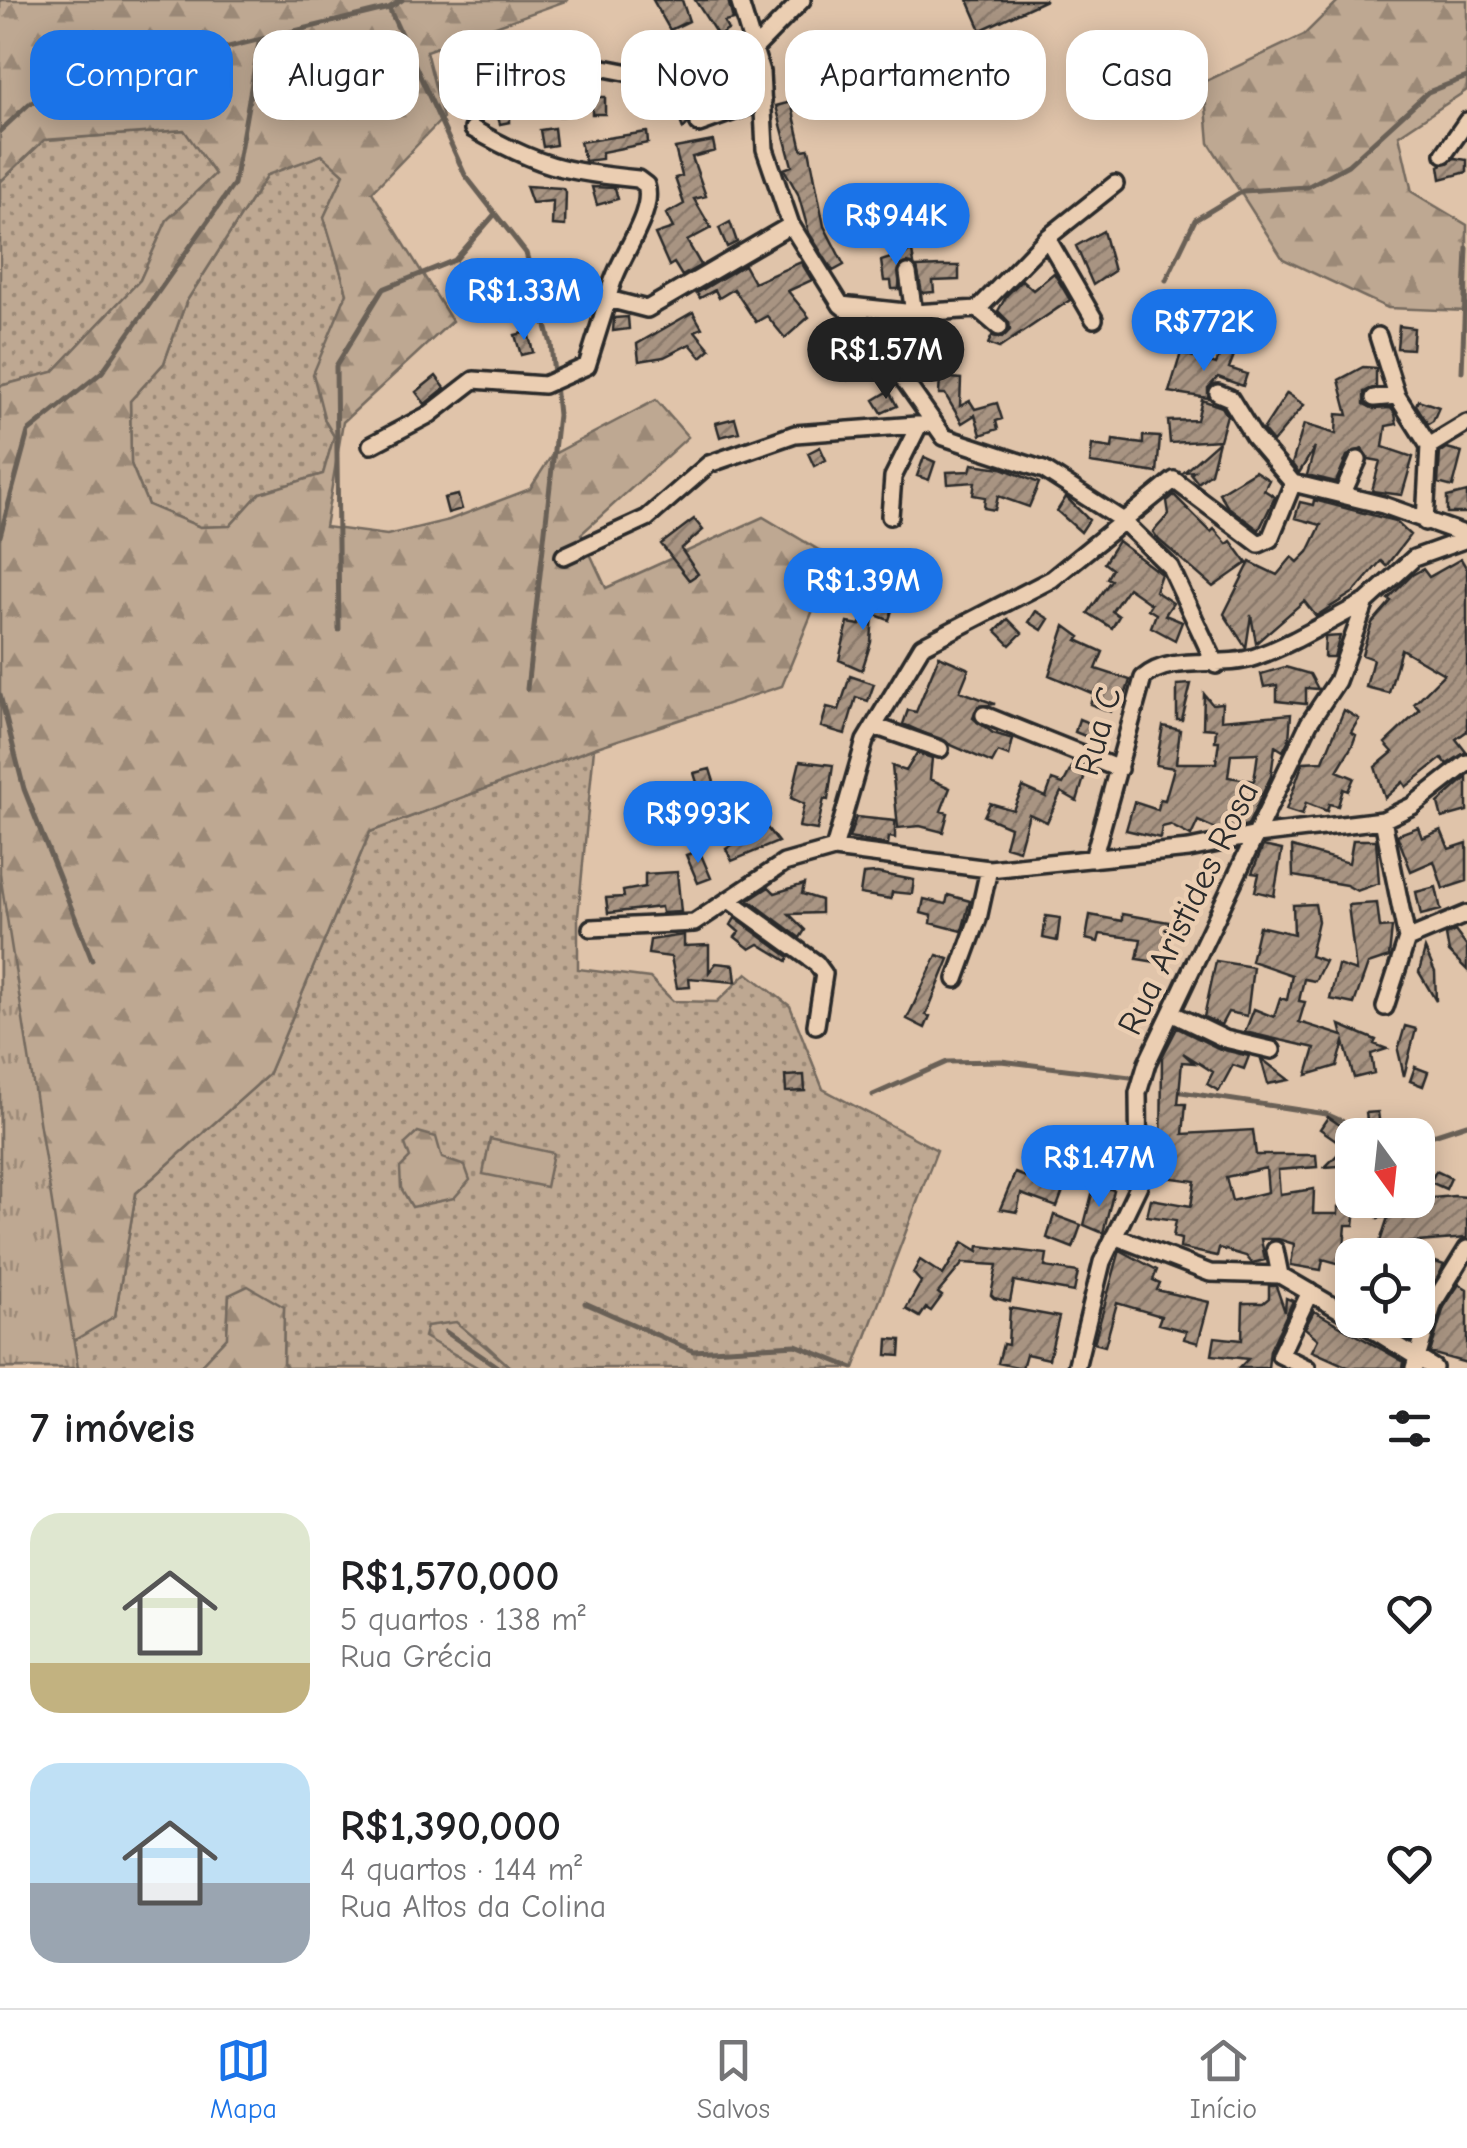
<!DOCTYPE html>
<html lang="pt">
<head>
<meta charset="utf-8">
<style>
	:root { --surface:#fff; --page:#f6f6f6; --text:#202124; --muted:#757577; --line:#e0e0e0; --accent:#1a73e8 }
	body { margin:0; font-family:"Comic Neue",sans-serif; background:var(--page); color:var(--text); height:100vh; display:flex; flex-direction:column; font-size:38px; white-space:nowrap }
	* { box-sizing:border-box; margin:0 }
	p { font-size:32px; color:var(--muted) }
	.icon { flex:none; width:55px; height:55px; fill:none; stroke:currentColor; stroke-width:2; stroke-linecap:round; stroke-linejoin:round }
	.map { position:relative; height:1368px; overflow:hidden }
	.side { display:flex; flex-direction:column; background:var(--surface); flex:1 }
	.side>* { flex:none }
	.hud { position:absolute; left:30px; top:30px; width:1408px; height:90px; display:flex; gap:20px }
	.needle { width:65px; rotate:165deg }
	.buttons { position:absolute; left:1335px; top:1118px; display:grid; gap:20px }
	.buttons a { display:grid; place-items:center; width:100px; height:100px; border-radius:20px; background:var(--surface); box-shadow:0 5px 25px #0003; font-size:50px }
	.price { position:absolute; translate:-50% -85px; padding:0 22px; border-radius:35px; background:var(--accent); color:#fff; font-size:32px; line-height:65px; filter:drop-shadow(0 2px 5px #0008) }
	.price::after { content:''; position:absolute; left:50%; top:60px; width:30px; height:22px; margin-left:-15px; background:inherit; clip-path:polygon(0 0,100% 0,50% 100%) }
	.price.on { background:#222; color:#fff }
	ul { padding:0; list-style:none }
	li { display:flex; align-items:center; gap:30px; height:250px; padding:0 30px }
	li span { display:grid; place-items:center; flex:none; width:280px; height:200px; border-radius:30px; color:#555 }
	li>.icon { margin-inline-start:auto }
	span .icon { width:120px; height:120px; fill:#fffc; stroke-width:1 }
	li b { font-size:42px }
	h2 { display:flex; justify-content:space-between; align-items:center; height:120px; padding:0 30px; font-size:42px }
	.pill { padding:0 35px; border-radius:30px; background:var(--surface); box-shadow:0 5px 25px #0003; font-size:35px; line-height:90px }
	.pill.on { background:var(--accent); color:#fff }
	.tab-bar { display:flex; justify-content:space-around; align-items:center; height:140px; border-top:2px solid var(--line); background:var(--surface); font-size:28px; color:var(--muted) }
	.tab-bar a { display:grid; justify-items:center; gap:5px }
	.tab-bar .on { color:var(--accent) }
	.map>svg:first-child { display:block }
	.grass { fill:url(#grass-dots); stroke:#746a5e; stroke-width:2.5 }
	.forest { fill:url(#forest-firs); stroke:#746a5e; stroke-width:2.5; fill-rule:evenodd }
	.park { fill:url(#park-tufts); stroke:#746a5e; stroke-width:2.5 }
	.pitch { fill:#bea892; stroke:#746a5e; stroke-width:2.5 }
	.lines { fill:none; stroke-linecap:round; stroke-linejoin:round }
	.stream { stroke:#696057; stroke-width:5 }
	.building { fill:url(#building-hatch); stroke:#2b2b2b; stroke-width:2.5; fill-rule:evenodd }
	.minor-casing { stroke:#2b2b2b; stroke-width:22 }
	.minor { stroke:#ebceb2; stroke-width:15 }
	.labels { text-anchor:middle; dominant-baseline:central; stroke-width:9; stroke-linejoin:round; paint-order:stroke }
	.street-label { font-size:35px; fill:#2b2b2b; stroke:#ebceb2 }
</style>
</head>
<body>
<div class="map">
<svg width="1467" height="1368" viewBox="0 0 1467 1368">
	<defs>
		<pattern id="grass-dots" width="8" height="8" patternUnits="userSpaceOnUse" patternTransform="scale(2.5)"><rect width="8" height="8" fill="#bea892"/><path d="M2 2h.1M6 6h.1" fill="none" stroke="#9b8977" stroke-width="1.8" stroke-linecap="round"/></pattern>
		<pattern id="forest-firs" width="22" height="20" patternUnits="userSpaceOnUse" patternTransform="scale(2.5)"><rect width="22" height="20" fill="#bea892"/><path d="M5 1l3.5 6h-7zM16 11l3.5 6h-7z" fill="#9b8977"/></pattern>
		<pattern id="park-tufts" width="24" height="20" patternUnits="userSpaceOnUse" patternTransform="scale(2.5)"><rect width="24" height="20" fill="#bea892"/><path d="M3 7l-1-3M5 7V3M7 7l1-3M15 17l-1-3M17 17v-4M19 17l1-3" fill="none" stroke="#9b8977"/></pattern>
		<pattern id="building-hatch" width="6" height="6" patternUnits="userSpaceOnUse" patternTransform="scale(2.5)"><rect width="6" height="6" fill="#a89482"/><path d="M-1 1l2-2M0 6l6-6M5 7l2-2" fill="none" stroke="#89796b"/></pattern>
	</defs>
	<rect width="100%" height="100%" fill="#e0c4aa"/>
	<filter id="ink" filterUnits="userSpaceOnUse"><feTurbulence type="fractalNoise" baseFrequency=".01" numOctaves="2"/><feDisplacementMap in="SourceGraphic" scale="20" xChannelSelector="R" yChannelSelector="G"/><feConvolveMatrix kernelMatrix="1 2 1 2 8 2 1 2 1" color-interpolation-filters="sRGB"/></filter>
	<g filter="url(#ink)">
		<path class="grass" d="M185,130L215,174L167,220L140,280L53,372L0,386V182L44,140Z
			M322,154L344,174L324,217L347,293L314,374L325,421L334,436L323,474L260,493L230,526L200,527L148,505L131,464L130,401L164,363L186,302L268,174Z
			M594,748L578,916V969L650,978L673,1001L717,1002L747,973L790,1006L823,1089L937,1150L854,1368H511L486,1345L425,1337L479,1368H287L283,1363L284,1307L229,1295L227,1337L198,1368H0V874L115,1316L136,1193L268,1075L370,832Z"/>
		<path class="forest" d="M0,0H568L426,51L443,118L372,192L452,321L343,422L325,527L387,535L449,520L530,489L552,455L656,400L688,437L581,534L606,588L763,517L834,559L782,686L594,748L370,832L268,1075L136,1193L115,1316L58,1350L0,1328V386L53,372L140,280L167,220L215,174L184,130L44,140L0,182ZM322,155L344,174L324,217L347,293L313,374L325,421L334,436L323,474L260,493L230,526L200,527L148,505L131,464L130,401L164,363L186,302L267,175Z
			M1339,0H1467V90L1399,135L1412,192L1467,225V311L1388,308L1283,259L1209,143L1204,82L1304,35Z
			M418,1132L436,1137L442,1158L465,1166L470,1180L454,1198L412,1207L401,1188L400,1168L410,1158L405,1144Z
			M248,1286L284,1307L283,1363L287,1368H198L227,1337L229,1295Z
			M456,1322L511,1368H479L424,1337L427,1326Z"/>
		<path class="park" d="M0,874L78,1368H0Z"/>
		<path class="pitch" d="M490,1139L553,1153L546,1187L483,1174Z"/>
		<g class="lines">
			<path class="stream" d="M389,8L465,175L526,253L551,344L558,415L527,689
				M0,131L29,104L64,87L389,8L402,0
				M1166,280L1195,220L1243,191L1307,187L1348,165L1428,92L1467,77
				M1462,372L1467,248
				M0,536L28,432L102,372L234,184L259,43
				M339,630L336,366L383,289L455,260L495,214
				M0,695L24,789L92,960
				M1175,1091L1326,1114L1373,1135
				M873,1095L947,1062L1001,1061L1130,1077
				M1418,1140L1467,1124
				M585,1303L693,1351L796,1345L853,1368
				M446,1332L499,1368"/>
		</g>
		<path class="building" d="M653,0H682L689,21L670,30Z
			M695,0H728L733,20L724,22L728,30L718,36Z
			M968,0H1046L981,30Z
			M746,62L750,79L694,89L698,112L683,129L679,118L675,119L667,79Z
			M514,64L527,70L523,82L511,79Z
			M592,97H605V114H592Z
			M560,101L563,116H547L545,104Z
			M791,102L802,150L809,149L824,226L844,265L833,271L809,233L798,194L784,169L792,166L776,106Z
			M510,103V122L500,124L498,117L460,121L458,111Z
			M554,128L556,145L543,147L540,130Z
			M647,132L648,143L602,152V159L585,161L580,142Z
			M713,141L715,151L692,157L706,196L694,199L711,228L687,241L701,265L682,276L674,263L669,266L655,234L673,228L666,214L684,204L675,178L682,176L675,148Z
			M1455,158L1467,160V172L1441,179L1439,166Z
			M526,186L562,188L566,192L565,226L552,225L553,201L532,203Z
			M592,187L615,188L618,199L597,205Z
			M730,222L737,242L727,247L719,228Z
			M1103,231L1114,271L1093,285L1076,246Z
			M912,251L914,264L900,265L899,289H892L891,281H884L881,261Z
			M801,262L812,280L788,291L809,317L785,338L767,316L756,322L734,289L719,298L715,290L700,298L697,293L744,265L754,283Z
			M941,266H959V280L933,281L934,292L922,293L917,267Z
			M1054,273L1070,300L999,348L988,344L992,336L1002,338L1010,330L1009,322L998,311L1007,295L1022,280L1033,290Z
			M693,312L702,328L695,331L710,349L701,357L690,344L664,357L639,361L637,344Z
			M628,317L629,329L613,331L614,318Z
			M1399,326L1414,328L1412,349L1397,348Z
			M528,332L533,352L521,355L515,335Z
			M860,343L872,366L848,380L842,369L849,365L842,352Z
			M1223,348L1235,353L1229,368L1247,374L1243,386L1218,377L1208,388V398L1169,392L1181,353L1216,364Z
			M1363,367L1376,368V387L1364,392V404L1374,409L1391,408L1395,414L1397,424L1386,426L1383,447L1413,457L1402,495L1372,491L1380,461L1369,459L1362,449L1347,456L1336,482L1307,475L1315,447L1299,473L1292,464L1304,424L1336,434L1337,414L1348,415L1339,380Z
			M436,376L445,388L425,404L416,392Z
			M940,377L961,379L960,406L970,401L975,409L997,403L1002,419L996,421L998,429L981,435L975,415L962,423L945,394H939Z
			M889,391L897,406L882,413L874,400Z
			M1287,393L1304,405L1273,442L1263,430Z
			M1202,400L1222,407L1227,415L1220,440L1170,443L1168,421L1197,420Z
			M1418,400L1439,407L1433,421L1428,424L1416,405Z
			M735,418L739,432L720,437L716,423Z
			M1143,436L1160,437L1157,473L1090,463L1092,445L1112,448L1113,440L1143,444Z
			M1219,441L1211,473L1198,483L1191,474L1194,471L1184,472Z
			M820,447L826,460L814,466L808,453Z
			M1447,448L1462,452L1453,487L1438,483L1440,453Z
			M924,457L935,462L929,480L917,476Z
			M972,464L1002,468L1039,483L1029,507L998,496L995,510L984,508L985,497L973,495L975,482L948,484L947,472L970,471Z
			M1255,471L1269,480L1264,490L1275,497L1259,530L1227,506L1219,493Z
			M1467,492V513H1447V497Z
			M458,495L462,509L448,513L444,498Z
			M1174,495L1211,532L1214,529L1227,544L1231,541L1247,563L1213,587L1159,540L1153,532L1169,514L1167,501Z
			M1066,497L1089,520L1081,532L1057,511Z
			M1314,500L1395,521L1410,535L1386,566L1381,561L1354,592L1316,616L1304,601L1256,643L1251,615L1246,648L1224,614L1250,562L1277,575L1292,557L1298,562L1308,552L1321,525L1295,518L1300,502L1313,505Z
			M694,519L703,530L681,549L698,574L689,580L661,544Z
			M1118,541L1161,574L1155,591L1173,603L1165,615L1182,622L1175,640L1151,627L1156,614L1148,609L1151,604L1128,588L1112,611L1119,616L1112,628L1088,613L1111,580L1107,578L1112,569L1104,563Z
			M1461,559L1467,569V731L1456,739L1466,752L1447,764L1442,758L1406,787L1403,782L1385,798L1375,767L1393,752L1385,743L1420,710L1414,704L1444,674L1401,649L1389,693L1366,687L1373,659L1362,655L1365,644L1372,623L1391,601L1388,599L1412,575L1423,569L1429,577Z
			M867,597L894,604L889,620L873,614L871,642L862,670L839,660L848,623L860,625Z
			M1036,611L1049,619L1042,630L1029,622Z
			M1008,619L1022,633L1010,645L996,631Z
			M1065,626L1080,637L1077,640L1103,652L1096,669L1130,680L1126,693L1119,691L1111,712L1090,704L1094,694L1049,675Z
			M1340,636L1334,657H1324L1325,637Z
			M939,656L969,669L960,691L995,704L978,706L973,718L993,733L1013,739L1009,756L998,752L992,763L903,724L908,710L916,712Z
			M1285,667L1310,674L1318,689L1306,688V704L1277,701V685L1264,687L1261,674Z
			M850,676L874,684L868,701L856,697L845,734L821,727L827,707L839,710Z
			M1191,684L1182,720H1177V685Z
			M1204,694L1212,704L1222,703L1221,720L1291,714L1289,739L1283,751L1275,746L1271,776L1248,825L1220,831L1198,821L1191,836L1170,825L1162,827L1160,838L1126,830L1134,802L1158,810L1160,799L1165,800L1174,768L1156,765L1163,726L1180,730L1176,763H1216L1219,741H1215L1216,729L1203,728ZM1258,753L1254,781L1228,777L1231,754Z
			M1344,710L1359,719L1351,732L1356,735L1352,746L1337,771L1354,778L1348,791L1343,789L1338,806L1329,804L1327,811L1306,803L1302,815L1286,810L1303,762L1323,761Z
			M1079,719L1094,725L1090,738L1075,732Z
			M917,753L932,758L930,779L950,788L941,811L948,813L943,832L920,826L898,828L892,766L906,771Z
			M800,761L833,765L828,800L824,799L817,830L799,827L804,804L791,798Z
			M1074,763L1087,768L1077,801L1061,792L1047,822L1029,814L1019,850L1005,846L1010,827L984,816L990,803L1013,810L1023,787L1046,797L1052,780L1063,784Z
			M710,769L715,785L699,789L694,773Z
			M1467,777V811L1442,818L1438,803Z
			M856,817L895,821V838L889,837L888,845L849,838Z
			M764,824L778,842L732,861L726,849Z
			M1418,827L1422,838L1441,830L1449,849L1467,843V881L1443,889L1434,861L1411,871L1397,835Z
			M1353,840H1376L1379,883L1357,891L1346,885L1293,876L1292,847L1349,863Z
			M1263,846L1282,850L1274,896L1255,891L1259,874L1252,873Z
			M699,850L711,878L698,883L686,855Z
			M677,872L681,912L662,913L661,907L608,913L606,898L624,897L623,891L645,887V874Z
			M877,873L914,880L912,894L892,892L891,899L860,894L863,874Z
			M804,884L802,894L821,900V913L789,914L805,930L800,938L749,900L769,887L775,893Z
			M1436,887L1441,910L1421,915L1416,892Z
			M948,895L970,901L962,931L931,923L932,916L921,913L924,899L946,904Z
			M1377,903L1380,928L1392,927L1389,957L1368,964L1354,1004L1330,999L1338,965L1356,971L1348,905Z
			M1315,904L1318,921L1310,956L1325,961L1315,981L1304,979L1299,1001L1305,1002L1299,1022L1343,1036L1340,1025L1376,1040L1374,1044L1387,1049L1371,1054L1374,1073L1354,1078L1344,1042L1337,1066L1307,1075L1315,1048L1245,1032L1254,1009L1274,1017L1280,998L1287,1000L1292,975L1251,961L1259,926L1294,934L1293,905Z
			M1122,914L1169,922L1162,963L1137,959L1141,939L1100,934L1098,942L1086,939L1090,915L1122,921Z
			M1046,916L1060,918L1057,941L1043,938Z
			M735,918L789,957L787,961L759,944L750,949L735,937L739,932L731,925Z
			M1455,931L1467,947V970L1449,952L1446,935Z
			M684,935V946L709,945V972L716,963L734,965L736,982L689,978L690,987L677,988L671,957L648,954L650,940Z
			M1425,949L1435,972L1436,1001L1419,972Z
			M937,955L949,959L926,1015L930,1016L925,1028L907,1019Z
			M1216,961L1253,967L1247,1016L1228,1012L1221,1025L1204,1017Z
			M1405,1026L1416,1029L1404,1076L1398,1050Z
			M1177,1028L1220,1049L1249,1056L1244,1069L1233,1065L1219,1091L1207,1084L1213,1072L1183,1053L1194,1063L1182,1062L1178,1104H1186L1183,1134L1253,1130L1256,1155H1316L1317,1167L1278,1170L1280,1194L1314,1189L1313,1214H1338V1207L1356,1209L1354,1225H1346L1344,1249L1352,1252L1348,1266L1323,1259L1321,1270L1291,1265L1294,1244L1278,1239H1261L1265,1260L1252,1263L1246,1256L1219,1248L1217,1256L1184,1249L1180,1248L1181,1239L1173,1237L1176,1220L1147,1216L1151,1199L1191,1206L1195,1181L1165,1177L1167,1155H1161L1162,1057ZM1266,1168L1268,1192L1232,1201L1226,1177Z
			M1261,1059H1262L1289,1080L1268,1084Z
			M1415,1067L1428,1072L1423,1086L1410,1081Z
			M804,1075L805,1091L786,1092L785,1076Z
			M1378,1112L1380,1127L1368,1128L1366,1113Z
			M1328,1117L1352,1133V1151L1320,1129Z
			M1112,1148L1125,1149L1123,1168L1110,1167Z
			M1352,1152V1165L1325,1167L1339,1153Z
			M1436,1171L1451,1178L1446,1189L1430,1182Z
			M1015,1173L1063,1191L1057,1207L1021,1194L1017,1212L1000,1209Z
			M1102,1187L1114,1190L1103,1233L1084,1225L1092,1194L1099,1196Z
			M1454,1196L1467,1197V1238L1379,1245L1388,1217L1378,1218V1203Z
			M1054,1215L1081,1225L1073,1248L1047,1238Z
			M963,1242L978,1251L979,1246L1047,1254L1045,1267L1078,1272L1074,1292L1014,1281L1010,1302L994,1298L991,1295L997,1265L963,1263L938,1293L942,1296L931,1311L926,1308L920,1317L906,1309L921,1282L913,1273L920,1260L943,1275Z
			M1120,1250L1157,1270L1153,1280L1160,1283L1157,1290L1209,1302L1198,1343L1184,1339L1186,1331L1158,1324L1161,1316L1117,1303L1105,1346L1094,1343Z
			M1427,1259L1444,1265L1418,1318V1279Z
			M1459,1284L1467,1289V1363L1430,1353L1444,1307Z
			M1269,1286H1276L1285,1312L1286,1298L1293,1301L1270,1350L1268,1368H1239L1248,1359L1212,1355L1215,1337L1242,1340L1243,1303H1263L1269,1298Z
			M1010,1308L1059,1317L1049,1359L1026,1354L1022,1368L998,1363L1003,1344L1008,1345Z
			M1314,1311L1404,1362L1403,1368H1350L1312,1351L1318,1339L1305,1328Z
			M1382,1320H1417L1411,1340L1382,1322Z
			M888,1339L901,1340L900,1356L887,1355Z"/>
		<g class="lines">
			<defs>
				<path id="minor" d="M739,0L761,72L765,149L791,225L841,305L863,322L944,437L1044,470L1122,520L1170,567L1216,665
					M594,66L635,74L754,49L802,0
					M699,124L763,101
					M473,129C538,166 564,172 638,179L646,185C656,215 613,263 608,299L647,309L791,225
					M1444,154L1467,121
					M1047,238L1094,319
					M908,273L914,313
					M841,305L914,313L978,309L1047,238L1115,184
					M978,309L999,327
					M1378,336L1397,396L1429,446L1425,522
					M1218,393L1230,398L1254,437L1293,483L1383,505L1467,535
					M1374,398L1397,396
					M371,445L430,414L474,380L544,385L587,366L608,299
					M1429,446L1467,423
					M1342,495L1358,460
					M890,516L893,477L919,425
					M564,556L647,518L709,464L795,434L930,424
					M984,715L1119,769
					M874,726L940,749
					M1383,820L1407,939L1385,1007
					M834,849L865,741L922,646L1052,579L1174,480L1259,544L1270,539L1293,483
					M1093,859L1143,678C1171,653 1220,669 1255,657C1293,644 1330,620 1366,602
					M732,902L816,963L824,974L816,1025
					M591,928L694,923L784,863L834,849L989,869L1189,849L1257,835L1383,820L1412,806L1467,763
					M1407,939L1467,914
					M956,979L978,919L989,869
					M1173,1014L1225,1039L1272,1050
					M1114,1236L1210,1273L1280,1275L1352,1317
					M1275,1250L1280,1275
					M1357,1320L1434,1368
					M1076,1368L1102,1262L1139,1185L1138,1093L1147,1063L1309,723L1337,681L1366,602L1414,558L1467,539
					M1307,1368L1280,1355L1310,1292
					M1414,1368L1434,1302L1467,1249"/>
			</defs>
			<use href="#minor" class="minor-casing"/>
			<use href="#minor" class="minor"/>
		</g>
	</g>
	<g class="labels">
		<g class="street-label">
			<text transform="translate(1098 731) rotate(-74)">Rua C</text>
			<text transform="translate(1188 908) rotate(-64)">Rua Aristides Rosa</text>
		</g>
	</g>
</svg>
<div class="buttons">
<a><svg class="needle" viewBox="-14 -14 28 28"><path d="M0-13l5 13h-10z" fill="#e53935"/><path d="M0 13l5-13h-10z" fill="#757577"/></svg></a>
<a><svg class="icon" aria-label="locate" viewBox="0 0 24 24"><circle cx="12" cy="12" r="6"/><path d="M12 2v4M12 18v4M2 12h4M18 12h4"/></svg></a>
</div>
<b class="price" style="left:896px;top:268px">R$944K</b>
<b class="price" style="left:524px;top:343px">R$1.33M</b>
<b class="price" style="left:1204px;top:374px">R$772K</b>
<b class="price on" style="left:886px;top:402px">R$1.57M</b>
<b class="price" style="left:863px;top:633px">R$1.39M</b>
<b class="price" style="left:698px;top:866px">R$993K</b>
<b class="price" style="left:1099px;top:1210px">R$1.47M</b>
<div class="hud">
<a class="pill on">Comprar</a>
<a class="pill">Alugar</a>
<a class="pill">Filtros</a>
<a class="pill">Novo</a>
<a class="pill">Apartamento</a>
<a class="pill">Casa</a>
</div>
</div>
<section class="side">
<h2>7 imóveis<svg class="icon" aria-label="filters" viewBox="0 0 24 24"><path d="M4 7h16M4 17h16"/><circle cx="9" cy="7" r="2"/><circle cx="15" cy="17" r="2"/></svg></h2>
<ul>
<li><span style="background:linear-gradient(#dfe7d0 75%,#c2b280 0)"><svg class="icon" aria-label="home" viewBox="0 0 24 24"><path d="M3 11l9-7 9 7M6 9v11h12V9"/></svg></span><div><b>R$1,570,000</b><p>5 quartos · 138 m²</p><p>Rua Grécia</p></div><svg class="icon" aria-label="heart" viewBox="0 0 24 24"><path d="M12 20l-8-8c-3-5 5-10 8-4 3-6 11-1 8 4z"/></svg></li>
<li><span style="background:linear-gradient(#bfe0f5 60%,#9aa5b1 0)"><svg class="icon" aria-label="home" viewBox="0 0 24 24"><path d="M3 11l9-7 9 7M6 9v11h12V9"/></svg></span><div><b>R$1,390,000</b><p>4 quartos · 144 m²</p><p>Rua Altos da Colina</p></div><svg class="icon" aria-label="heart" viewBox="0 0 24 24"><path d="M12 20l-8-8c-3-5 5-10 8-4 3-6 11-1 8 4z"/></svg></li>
</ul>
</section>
<nav class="tab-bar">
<a class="on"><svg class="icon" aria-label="map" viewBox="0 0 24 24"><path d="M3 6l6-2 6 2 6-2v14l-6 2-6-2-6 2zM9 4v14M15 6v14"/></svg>Mapa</a>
<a><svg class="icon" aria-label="saved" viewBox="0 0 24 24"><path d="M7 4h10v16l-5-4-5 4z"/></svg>Salvos</a>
<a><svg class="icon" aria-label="home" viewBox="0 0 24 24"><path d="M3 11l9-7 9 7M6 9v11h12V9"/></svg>Início</a>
</nav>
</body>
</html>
